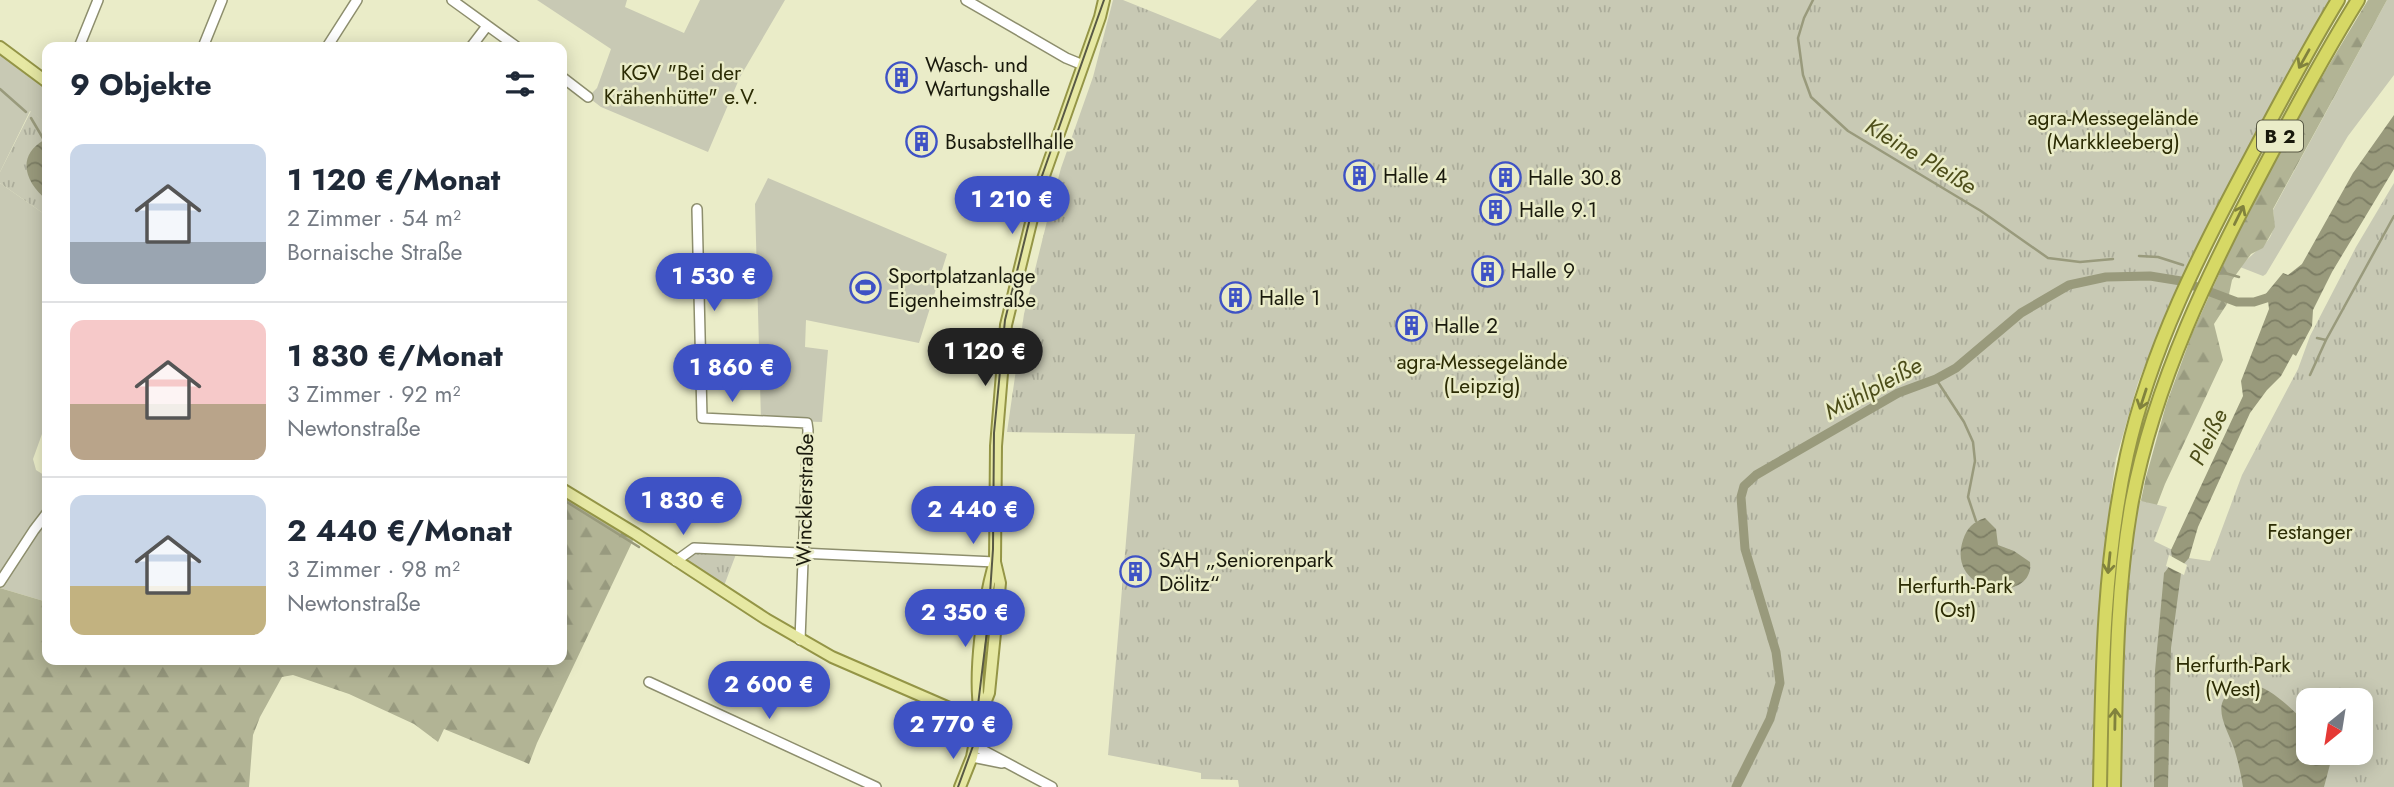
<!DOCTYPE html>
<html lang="de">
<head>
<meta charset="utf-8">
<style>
	:root { --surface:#fff; --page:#f6f6f7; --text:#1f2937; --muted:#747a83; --line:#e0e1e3; --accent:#3e52c5 }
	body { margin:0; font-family:Jost,sans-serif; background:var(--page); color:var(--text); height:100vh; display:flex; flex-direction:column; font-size:26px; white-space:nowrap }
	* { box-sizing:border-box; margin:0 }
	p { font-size:23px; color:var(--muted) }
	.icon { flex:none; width:38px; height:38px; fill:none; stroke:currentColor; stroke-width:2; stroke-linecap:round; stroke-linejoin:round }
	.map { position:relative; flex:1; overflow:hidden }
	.sheet { position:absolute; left:42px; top:42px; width:525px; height:623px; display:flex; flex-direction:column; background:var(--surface); border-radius:14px; box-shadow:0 4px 18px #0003 }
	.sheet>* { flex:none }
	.needle { width:46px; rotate:210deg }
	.tools { position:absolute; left:2296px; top:688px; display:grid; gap:14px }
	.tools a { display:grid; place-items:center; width:77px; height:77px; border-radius:14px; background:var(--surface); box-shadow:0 4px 18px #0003; font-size:35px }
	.price { position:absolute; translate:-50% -60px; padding:0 16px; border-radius:24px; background:var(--accent); color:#fff; font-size:23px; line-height:46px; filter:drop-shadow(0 2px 4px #0008) }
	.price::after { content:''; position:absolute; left:50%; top:42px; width:21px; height:16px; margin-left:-10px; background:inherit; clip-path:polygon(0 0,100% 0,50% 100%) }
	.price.selected { background:#222; color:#fff }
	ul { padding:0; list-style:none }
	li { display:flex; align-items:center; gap:21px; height:175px; padding:0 28px }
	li+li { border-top:2px solid var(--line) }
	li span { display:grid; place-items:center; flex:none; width:196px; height:140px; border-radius:14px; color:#555 }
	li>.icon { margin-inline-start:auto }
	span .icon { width:84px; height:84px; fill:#fffc; stroke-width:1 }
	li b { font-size:30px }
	h2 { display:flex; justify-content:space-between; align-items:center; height:84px; padding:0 28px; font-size:30px }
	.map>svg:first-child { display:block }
	.green { fill:#c8c9b4 }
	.forest { fill:url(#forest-firs) }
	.park { fill:url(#park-tufts); fill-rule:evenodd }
	.water { fill:url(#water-waves) }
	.pier { fill:#eaecc8 }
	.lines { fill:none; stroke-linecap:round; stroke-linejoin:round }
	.stream { stroke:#999a7c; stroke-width:2.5 }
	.canal { stroke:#999a7c; stroke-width:9 }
	.minor-casing { stroke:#8d8e6d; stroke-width:12 }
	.major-casing { stroke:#949546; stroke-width:14 }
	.highway-casing { stroke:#949546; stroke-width:16 }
	.minor { stroke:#fff; stroke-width:9 }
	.major { stroke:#e6e8a3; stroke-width:10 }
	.highway { stroke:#d6d865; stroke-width:12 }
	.tram { stroke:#585945; stroke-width:2 }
	.oneway { stroke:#81823d }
	.labels { text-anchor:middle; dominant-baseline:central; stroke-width:5; stroke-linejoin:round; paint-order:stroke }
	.shield { fill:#eaecc8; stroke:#585844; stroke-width:2 }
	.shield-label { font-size:19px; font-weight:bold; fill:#19190c }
	.poi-label { font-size:21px; fill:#19190c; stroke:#eaecc8; text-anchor:start }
	.park-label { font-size:21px; fill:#2c2c04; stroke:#eaecc8 }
	.street-label { font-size:21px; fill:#19190c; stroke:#eaecc8 }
	.water-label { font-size:23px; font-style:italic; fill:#4d4e1a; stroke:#eaecc8 }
</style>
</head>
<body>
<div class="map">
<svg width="2394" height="787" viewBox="0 0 2394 787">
	<defs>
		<pattern id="forest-firs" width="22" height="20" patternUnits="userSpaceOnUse" patternTransform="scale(1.75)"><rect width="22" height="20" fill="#b2b495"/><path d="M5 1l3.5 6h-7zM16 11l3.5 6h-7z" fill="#989a7f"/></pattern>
		<pattern id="park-tufts" width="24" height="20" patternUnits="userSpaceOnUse" patternTransform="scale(1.75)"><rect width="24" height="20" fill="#c8c9b4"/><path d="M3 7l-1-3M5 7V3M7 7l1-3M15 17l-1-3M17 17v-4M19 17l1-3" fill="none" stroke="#abac9a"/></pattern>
		<pattern id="water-waves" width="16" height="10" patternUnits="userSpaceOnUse" patternTransform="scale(1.75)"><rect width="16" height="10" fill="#999a7c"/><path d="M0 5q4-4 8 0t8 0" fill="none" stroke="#7c7d64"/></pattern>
	</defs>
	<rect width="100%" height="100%" fill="#eaecc8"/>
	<path class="green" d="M537,0H627L625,7L684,33L700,0H785L740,77L708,152L601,107L588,97L597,88L611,49Z
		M2387,0H2394V75L2348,136L2266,274L2263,276L2240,267C2259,244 2278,246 2273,210Z
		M0,47L47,82V124L30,111L0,172Z
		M768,178L947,254L919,343L806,320L805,347L828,350L822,422L761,420L755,204Z
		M0,183L47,216V420L33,459L36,470L47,477V602L0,588Z"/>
	<path class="forest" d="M2368,0H2387L2273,209L2275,227L2263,248L2251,254L2232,280L2227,304L2214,324L2223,360L2165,484L2150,523L2141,500L2146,477L2166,405L2192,334L2238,232L2308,100Z
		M562,489L636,534L537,743L529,764L444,729L438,742L414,724L349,694L293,675L282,677L260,717L253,735L249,787H0V588L47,602V660H562Z"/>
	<path class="park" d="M1113,0H1123L1220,39L1257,0H2332L2241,163L2169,305L2138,383L2116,459L2111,494L2167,507L2154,541L2189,558L2210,561L2242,475L2298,369L2310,336L2356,247L2394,183V787H1239L1238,780L1201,779V773L1108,755L1135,434L1007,432L1024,314L1050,209L1061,168L1093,77ZM2308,700H2361V752H2308Z
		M31,111L47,124V216L0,183V172Z
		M694,548L738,549L722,591L676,561Z"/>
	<path class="water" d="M2394,115V169L2332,272L2313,310L2312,326L2296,356L2293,354L2281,376L2267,390L2250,413L2198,527L2189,558L2182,566L2171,648L2168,787H2154L2155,671L2164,573C2171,566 2173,558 2171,550L2243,396L2241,381L2269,309L2268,301L2266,302L2264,296L2283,273L2288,275L2302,264L2353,173Z
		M44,140H47V200C25,183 16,156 44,140Z
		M1985,518L1996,529L1998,545L2014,551L2030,562C2035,605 1945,595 1963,540C1967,528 1973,522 1985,518Z
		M2247,684C2271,685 2291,710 2308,724V752L2333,753L2324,787H2243C2241,774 2238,761 2234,748C2224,722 2206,697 2247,684Z"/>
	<path class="pier" d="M2169,555L2187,565L2184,575L2166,566Z"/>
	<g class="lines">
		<path class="stream" d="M1813,0L1804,18L1798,38L1803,75L1811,97L1848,131L1981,211L2048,258L2080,262L2113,259
			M0,89L26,112
			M31,118L44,140
			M2139,256L2158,257L2183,265
			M2225,273L2239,277
			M2317,338L2326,340L2394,216
			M2310,375L2326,340
			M1936,379L1964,422L1973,442L1975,461L1968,497L1976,521
			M562,499L639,547"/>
		<path class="canal" d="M1736,787L1770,719L1780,683L1776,652L1745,549L1741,497L1744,486L1756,475L1898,393L1936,379L1956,368L2021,313L2069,285L2106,277L2150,276L2181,281L2237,302H2254L2276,295"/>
		<defs>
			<path id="minor" d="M452,0L517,47
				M966,0L1066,58L1083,65
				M79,47L98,0
				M203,47L222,0
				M327,47L357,0
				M471,47L487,26
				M562,77L588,97
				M697,209L702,418L807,423L808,430L800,640
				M676,561L694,548L995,562
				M0,582L34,530L47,513
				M649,682L876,787
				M975,746L1052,787
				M972,757L1002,763"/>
			<path id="major" d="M0,47L47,82
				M562,489L636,534L766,619L832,657L954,710L980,716
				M980,714C973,673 983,604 994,564
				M960,787L972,757L980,716L989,693L1000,583L995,562L996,446L1006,325L1039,190L1100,17L1104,0"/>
			<path id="highway" d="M2100,787C2102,676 2103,564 2127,455C2150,350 2200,252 2251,157C2279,104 2307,51 2338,0
				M2114,787C2116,692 2115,595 2132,501C2155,381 2210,269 2267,162C2296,107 2325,53 2358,0"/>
		</defs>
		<use href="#minor" class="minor-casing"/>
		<use href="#major" class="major-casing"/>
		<use href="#highway" class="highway-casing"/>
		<use href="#minor" class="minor"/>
		<use href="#major" class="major"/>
		<use href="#highway" class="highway"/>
		<path class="tram" d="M958,787L973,746L988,623L993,549L994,433L1005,320L1037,190L1104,0"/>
	</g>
	<defs><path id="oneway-shaft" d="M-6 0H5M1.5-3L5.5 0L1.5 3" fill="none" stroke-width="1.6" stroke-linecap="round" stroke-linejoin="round" transform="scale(1.75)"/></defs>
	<g class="oneway">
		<use href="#oneway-shaft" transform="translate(2304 59) rotate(119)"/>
		<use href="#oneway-shaft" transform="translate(2239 215) rotate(-64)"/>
		<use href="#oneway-shaft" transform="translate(2143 399) rotate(108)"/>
		<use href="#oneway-shaft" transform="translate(2109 563) rotate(96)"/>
		<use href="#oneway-shaft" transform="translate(2115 719) rotate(-89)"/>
	</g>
	<defs>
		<symbol id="building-ring" viewBox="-11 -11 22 22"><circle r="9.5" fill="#eaecc8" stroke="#3e52c5" stroke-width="1.5"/><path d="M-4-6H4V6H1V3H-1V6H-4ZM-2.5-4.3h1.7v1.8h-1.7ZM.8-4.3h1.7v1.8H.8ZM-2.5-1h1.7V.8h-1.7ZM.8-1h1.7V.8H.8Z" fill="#3e52c5"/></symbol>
		<symbol id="stadium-ring" viewBox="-11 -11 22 22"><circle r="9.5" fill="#eaecc8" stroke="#3e52c5" stroke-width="1.5"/><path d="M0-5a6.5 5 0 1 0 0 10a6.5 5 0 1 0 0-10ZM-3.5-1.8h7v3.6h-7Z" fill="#3e52c5"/></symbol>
	</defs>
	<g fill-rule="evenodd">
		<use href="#building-ring" x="884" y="60" width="35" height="35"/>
		<use href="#building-ring" x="904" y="124" width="35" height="35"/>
		<use href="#building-ring" x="1342" y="158" width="35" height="35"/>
		<use href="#building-ring" x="1488" y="160" width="35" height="35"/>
		<use href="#building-ring" x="1478" y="192" width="35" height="35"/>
		<use href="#building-ring" x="1470" y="254" width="35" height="35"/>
		<use href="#stadium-ring" x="848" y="270" width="35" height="35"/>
		<use href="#building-ring" x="1218" y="280" width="35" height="35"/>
		<use href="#building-ring" x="1394" y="308" width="35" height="35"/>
		<use href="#building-ring" x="1118" y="554" width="35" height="35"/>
	</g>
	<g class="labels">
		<rect class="shield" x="2257" y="120.5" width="46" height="31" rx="5"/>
		<g class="shield-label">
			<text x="2280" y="136">B 2</text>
		</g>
		<g class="poi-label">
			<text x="925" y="65">Wasch- und<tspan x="925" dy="24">Wartungshalle</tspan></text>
			<text x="945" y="142">Busabstellhalle</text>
			<text x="1383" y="176">Halle 4</text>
			<text x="1528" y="178">Halle 30.8</text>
			<text x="1519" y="210">Halle 9.1</text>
			<text x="1511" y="271">Halle 9</text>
			<text x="888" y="276">Sportplatzanlage<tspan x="888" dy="24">Eigenheimstraße</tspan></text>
			<text x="1259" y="298">Halle 1</text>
			<text x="1434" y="326">Halle 2</text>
			<text x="1159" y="560">SAH „Seniorenpark<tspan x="1159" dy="24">Dölitz“</tspan></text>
		</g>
		<g class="park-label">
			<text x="681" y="73">KGV "Bei der<tspan x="681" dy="24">Krähenhütte" e.V.</tspan></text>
			<text x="2113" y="118">agra-Messegelände<tspan x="2113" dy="24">(Markkleeberg)</tspan></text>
			<text x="1482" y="362">agra-Messegelände<tspan x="1482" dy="24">(Leipzig)</tspan></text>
			<text x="2310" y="532">Festanger</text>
			<text x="1955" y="586">Herfurth-Park<tspan x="1955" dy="24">(Ost)</tspan></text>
			<text x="2233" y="665">Herfurth-Park<tspan x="2233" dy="24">(West)</tspan></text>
		</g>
		<g class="street-label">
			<text transform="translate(805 500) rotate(-89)">Wincklerstraße</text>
		</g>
		<g class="water-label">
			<text transform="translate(1921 156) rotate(31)">Kleine Pleiße</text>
			<text transform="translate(1873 388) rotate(-28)">Mühlpleiße</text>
			<text transform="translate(2208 437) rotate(-64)">Pleiße</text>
		</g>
	</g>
</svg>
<div class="tools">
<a><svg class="needle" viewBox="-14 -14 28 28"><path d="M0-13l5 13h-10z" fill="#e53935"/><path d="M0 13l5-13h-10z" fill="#747a83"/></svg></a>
</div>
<b class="price" style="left:1012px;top:236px">1 210 €</b>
<b class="price" style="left:714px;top:313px">1 530 €</b>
<b class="price selected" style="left:985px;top:388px">1 120 €</b>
<b class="price" style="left:732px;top:404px">1 860 €</b>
<b class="price" style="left:683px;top:537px">1 830 €</b>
<b class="price" style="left:973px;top:546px">2 440 €</b>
<b class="price" style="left:965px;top:649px">2 350 €</b>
<b class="price" style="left:769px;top:721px">2 600 €</b>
<b class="price" style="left:953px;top:761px">2 770 €</b>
<section class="sheet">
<h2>9 Objekte<svg class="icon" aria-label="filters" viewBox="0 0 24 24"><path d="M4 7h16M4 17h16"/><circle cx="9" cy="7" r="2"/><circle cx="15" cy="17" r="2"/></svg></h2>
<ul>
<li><span style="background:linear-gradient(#c9d6e8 70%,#9aa5b1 0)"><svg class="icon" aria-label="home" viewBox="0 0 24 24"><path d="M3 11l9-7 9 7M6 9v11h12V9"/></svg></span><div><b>1 120 €/Monat</b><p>2 Zimmer · 54 m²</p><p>Bornaische Straße</p></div></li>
<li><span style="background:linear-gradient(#f6c9c9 60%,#b9a48a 0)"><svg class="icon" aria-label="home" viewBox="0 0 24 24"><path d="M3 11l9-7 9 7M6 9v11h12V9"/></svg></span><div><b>1 830 €/Monat</b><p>3 Zimmer · 92 m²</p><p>Newtonstraße</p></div></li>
<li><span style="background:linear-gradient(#c9d6e8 65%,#c2b280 0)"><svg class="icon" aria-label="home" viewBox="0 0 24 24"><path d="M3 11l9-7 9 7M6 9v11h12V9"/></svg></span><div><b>2 440 €/Monat</b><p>3 Zimmer · 98 m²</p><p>Newtonstraße</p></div></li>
</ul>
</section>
</div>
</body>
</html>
